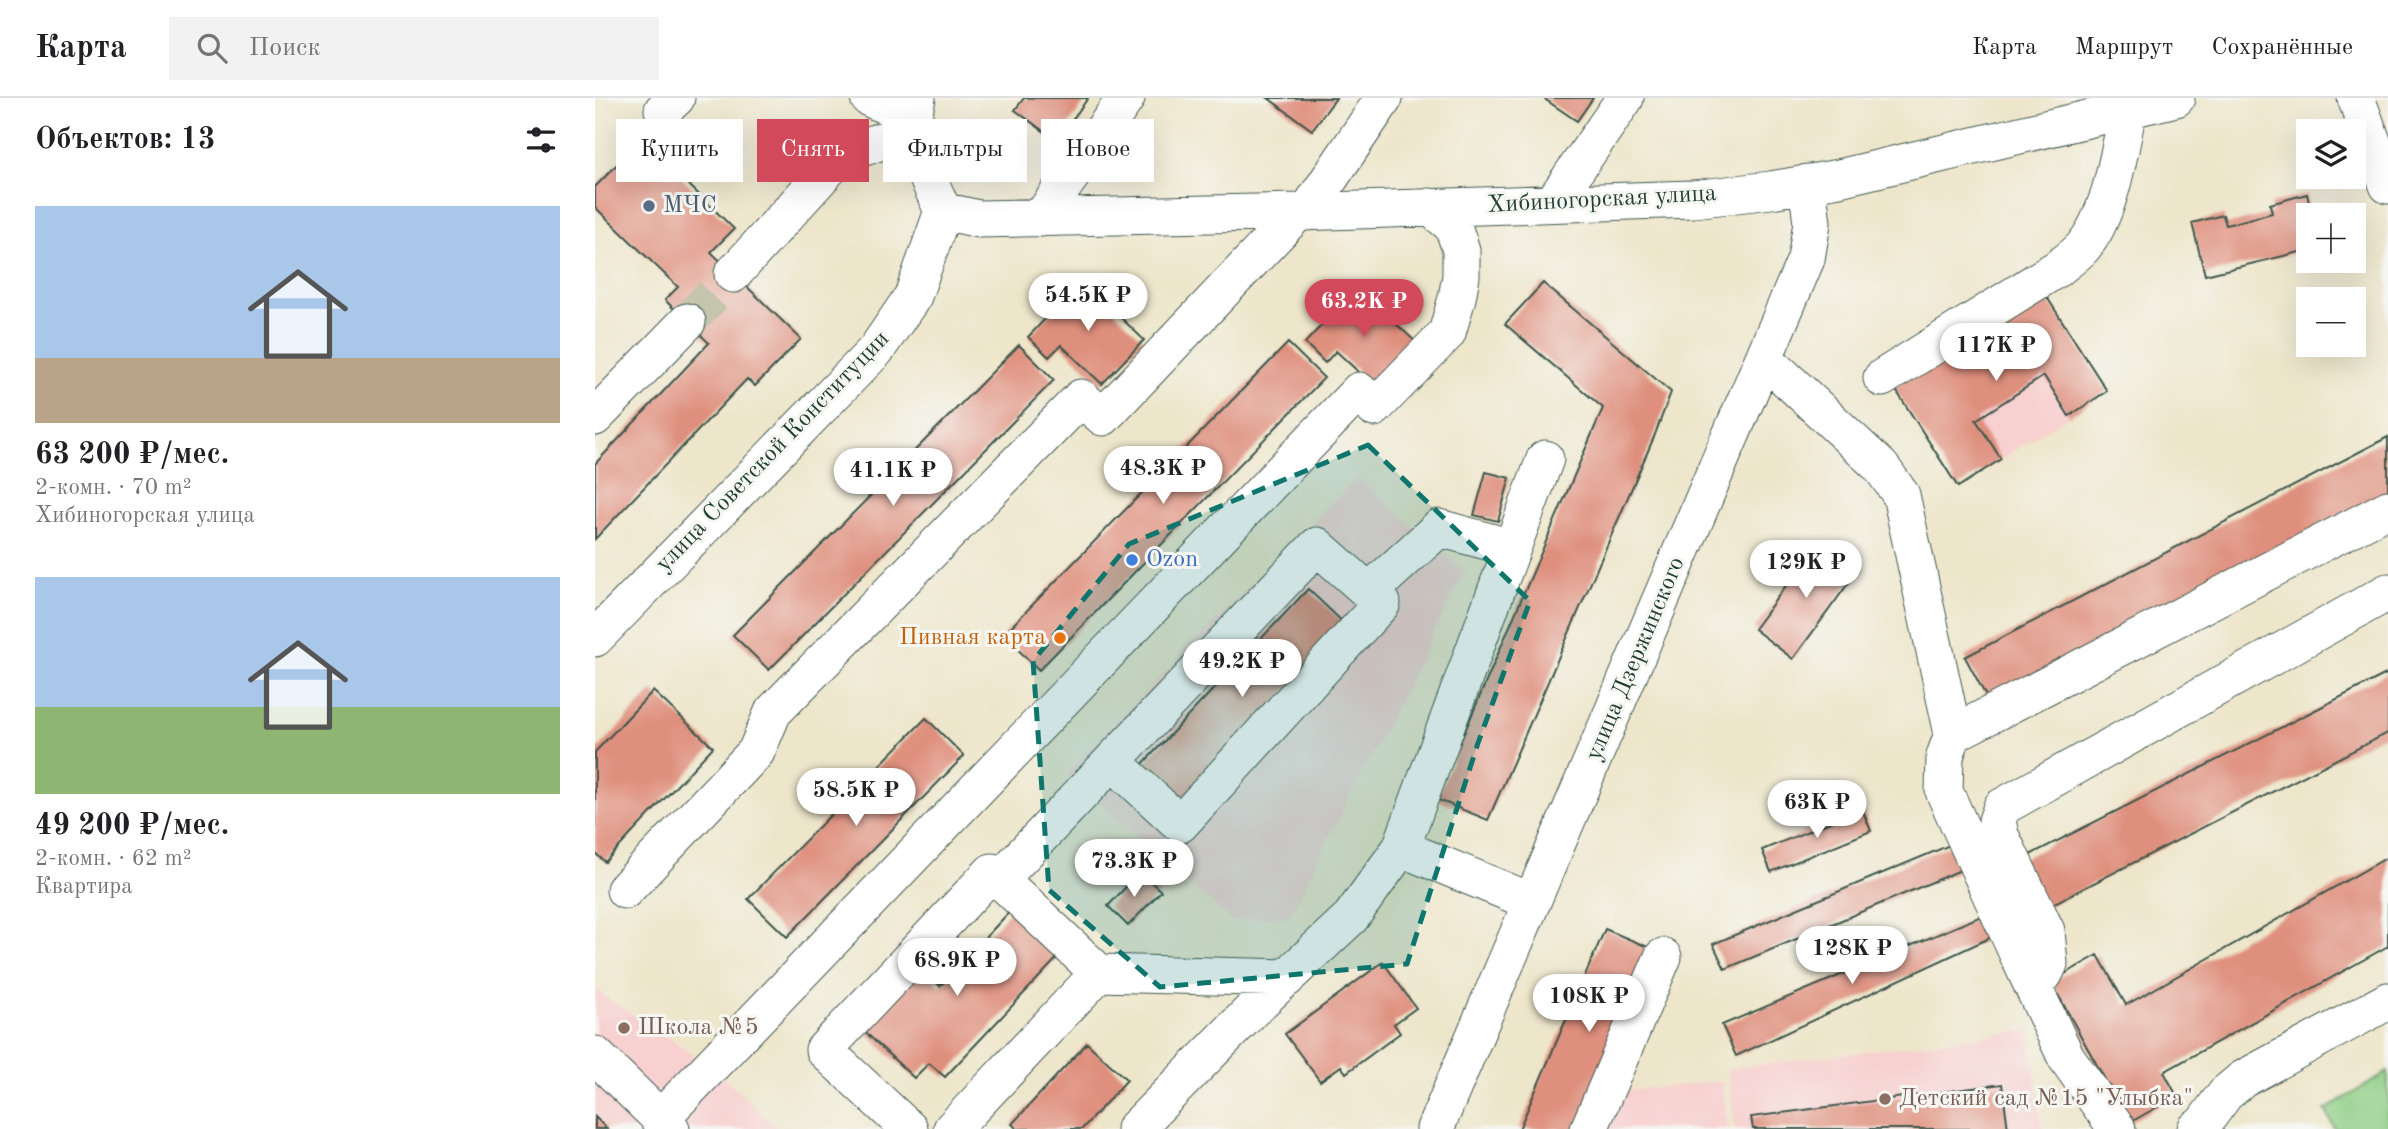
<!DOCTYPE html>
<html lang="ru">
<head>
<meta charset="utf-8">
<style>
	:root { --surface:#fff; --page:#f2f2f2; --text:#202124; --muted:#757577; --line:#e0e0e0; --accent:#d1495b }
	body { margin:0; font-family:"Old Standard TT",serif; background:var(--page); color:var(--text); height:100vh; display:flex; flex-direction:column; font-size:26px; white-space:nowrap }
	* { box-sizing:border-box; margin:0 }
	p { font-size:23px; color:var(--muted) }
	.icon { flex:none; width:38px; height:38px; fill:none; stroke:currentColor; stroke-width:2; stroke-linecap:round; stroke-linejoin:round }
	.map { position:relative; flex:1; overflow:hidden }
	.details { display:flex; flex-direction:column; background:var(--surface); width:595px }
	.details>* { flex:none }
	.banner { position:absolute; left:21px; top:21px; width:665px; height:63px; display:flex; gap:14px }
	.tools { position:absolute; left:1701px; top:21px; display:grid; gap:14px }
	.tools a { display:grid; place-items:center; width:70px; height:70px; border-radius:0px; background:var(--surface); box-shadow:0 7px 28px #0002; font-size:35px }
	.price { position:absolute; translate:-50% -60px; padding:0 16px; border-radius:24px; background:#fff; color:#222; font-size:23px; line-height:46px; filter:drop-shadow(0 2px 4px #0008) }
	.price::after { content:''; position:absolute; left:50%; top:42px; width:21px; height:16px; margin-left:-10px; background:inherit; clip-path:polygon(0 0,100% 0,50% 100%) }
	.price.current { background:var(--accent); color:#fff }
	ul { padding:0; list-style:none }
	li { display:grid; align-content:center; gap:14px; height:371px; padding:0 35px }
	li span { display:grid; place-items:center; height:217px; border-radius:0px; color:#555 }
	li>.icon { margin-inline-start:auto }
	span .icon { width:126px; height:126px; fill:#fffc; stroke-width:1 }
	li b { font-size:30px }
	h2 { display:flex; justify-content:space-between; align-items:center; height:84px; padding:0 35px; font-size:30px }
	.pill { padding:0 24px; border-radius:0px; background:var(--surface); box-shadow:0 7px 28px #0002; font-size:24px; line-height:63px }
	.pill.current { background:var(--accent); color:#fff }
	header { display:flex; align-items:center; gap:42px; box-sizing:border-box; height:98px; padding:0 35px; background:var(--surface); border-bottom:2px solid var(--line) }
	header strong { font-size:33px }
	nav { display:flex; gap:38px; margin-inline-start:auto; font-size:24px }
	.search { width:490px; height:63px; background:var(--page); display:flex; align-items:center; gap:18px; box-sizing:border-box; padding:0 24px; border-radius:0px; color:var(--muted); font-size:26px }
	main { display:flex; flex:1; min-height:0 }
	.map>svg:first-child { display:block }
	.built { fill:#f7d0cf }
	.green { fill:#8dcd84; stroke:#56855c; stroke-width:2 }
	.building { fill:#df8f7d }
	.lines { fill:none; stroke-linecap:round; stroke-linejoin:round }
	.minor-tunnel { stroke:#c5c4ad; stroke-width:37; stroke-dasharray:37 18; stroke-linecap:butt }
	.minor-casing { stroke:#3e564b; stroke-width:39 }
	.minor { stroke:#fff; stroke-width:37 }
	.marked { fill:#0f766e; fill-opacity:0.2; stroke:#0f766e; stroke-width:5; stroke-dasharray:14 9; stroke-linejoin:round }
	.service-dot { fill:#5c6f8a; stroke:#f6f6f2; stroke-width:2.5 }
	.shop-dot { fill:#3f7fe0; stroke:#f6f6f2; stroke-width:2.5 }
	.food-dot { fill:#e8710a; stroke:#f6f6f2; stroke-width:2.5 }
	.education-dot { fill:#8d6e63; stroke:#f6f6f2; stroke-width:2.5 }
	.labels { text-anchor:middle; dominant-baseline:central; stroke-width:6; stroke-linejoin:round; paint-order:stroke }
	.street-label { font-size:24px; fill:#1f3d34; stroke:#f6f6f2 }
	.service-label { font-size:24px; fill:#4e5e75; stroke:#f6f6f2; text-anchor:start }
	.shop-label { font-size:24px; fill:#366cbe; stroke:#f6f6f2; text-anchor:start }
	.food-label { font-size:24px; fill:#c56008; stroke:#f6f6f2; text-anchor:end }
	.education-label { font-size:24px; fill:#785e54; stroke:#f6f6f2; text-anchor:start }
</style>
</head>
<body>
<header>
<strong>Карта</strong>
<div class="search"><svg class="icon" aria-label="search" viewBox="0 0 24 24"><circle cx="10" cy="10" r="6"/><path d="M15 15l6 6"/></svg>Поиск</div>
<nav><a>Карта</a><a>Маршрут</a><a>Сохранённые</a></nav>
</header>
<main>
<section class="details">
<h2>Объектов: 13<svg class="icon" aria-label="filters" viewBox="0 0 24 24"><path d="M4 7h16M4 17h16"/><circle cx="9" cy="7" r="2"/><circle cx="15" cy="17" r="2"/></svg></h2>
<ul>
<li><span style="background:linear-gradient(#a9c7e8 70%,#b9a48a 0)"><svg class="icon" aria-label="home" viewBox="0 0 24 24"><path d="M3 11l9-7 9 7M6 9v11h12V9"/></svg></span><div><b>63 200 ₽/мес.</b><p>2-комн. · 70 m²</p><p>Хибиногорская улица</p></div></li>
<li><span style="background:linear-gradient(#a9c7e8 60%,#8fb573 0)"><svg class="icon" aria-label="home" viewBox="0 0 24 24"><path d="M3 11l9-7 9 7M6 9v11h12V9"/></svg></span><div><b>49 200 ₽/мес.</b><p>2-комн. · 62 m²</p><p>Квартира</p></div></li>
</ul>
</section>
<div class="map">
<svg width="1793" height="1031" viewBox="0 0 1793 1031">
	<rect width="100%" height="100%" fill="#f6f6f2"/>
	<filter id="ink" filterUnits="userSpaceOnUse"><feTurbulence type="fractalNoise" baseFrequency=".0143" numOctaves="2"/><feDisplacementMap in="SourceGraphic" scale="14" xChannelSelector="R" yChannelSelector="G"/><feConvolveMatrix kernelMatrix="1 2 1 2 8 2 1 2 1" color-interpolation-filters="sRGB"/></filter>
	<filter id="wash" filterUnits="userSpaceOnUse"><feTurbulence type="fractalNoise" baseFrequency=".00686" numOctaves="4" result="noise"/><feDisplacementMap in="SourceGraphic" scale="28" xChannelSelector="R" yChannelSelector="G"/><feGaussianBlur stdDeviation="1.57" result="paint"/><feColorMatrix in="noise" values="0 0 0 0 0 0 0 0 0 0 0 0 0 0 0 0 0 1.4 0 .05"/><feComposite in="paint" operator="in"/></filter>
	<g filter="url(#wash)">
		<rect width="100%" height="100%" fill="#eee6cb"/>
		<path class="built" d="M1448,193L1512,293L1363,389L1299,289Z
			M762,379L870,473L694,818L637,823L471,675Z
			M0,892L117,968L183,1031H0Z
			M1434,932L1447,1031H1140L1132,971Z
			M1127,983L1133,1031H1004L1019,994Z"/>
		<path class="green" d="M1793,974V1031H1740L1730,1012Z"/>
		<g id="blocks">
			<path class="building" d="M429,0H493L462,43L420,12Z
				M673,0H741L717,32Z
				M948,0H998L982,23Z
				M47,41L139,131L116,154L206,241L160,288L152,281L0,441V366L114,245L70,202L83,189L0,109V89Z
				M1712,96L1717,117H1713V152L1610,177L1597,125L1628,117L1631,127L1677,115L1675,106Z
				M487,182L549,242L507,286L466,247L454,259L433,239Z
				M948,185L1076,294L1059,339L893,722L841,701L1008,310L910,226Z
				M762,189L825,248L783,292L741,253L730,265L710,245Z
				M1448,193L1512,293L1474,318L1449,278L1381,322L1406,361L1363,389L1299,289Z
				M693,245L729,280L444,572L408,537Z
				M424,247L459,282L174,572L138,537Z
				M1793,339V398L1393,602L1370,559Z
				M891,374L915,380L903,423L879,417Z
				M1224,443L1263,472L1198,561L1159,531Z
				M713,491L752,528L582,710L542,672Z
				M1793,575V635L1452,809L1427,761Z
				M58,593L118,649L10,764L0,755V654Z
				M331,620L369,658L192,839L153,801Z
				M1267,711L1276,733L1176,774L1167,752Z
				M1362,744L1373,769L1130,871L1118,846Z
				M1793,759V848L1569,974L1582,998L1534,1025L1456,884L1503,857L1531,907Z
				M545,774L566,793L533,828L513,808Z
				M418,810L466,856L350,979L334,965L319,980L269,933L304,849L345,888Z
				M1391,816L1401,837L1141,958L1127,927Z
				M1010,831L1060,852L983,1031H924Z
				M788,864L821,910L799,926L805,935L751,975L746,968L725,983L690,936Z
				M492,945L532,982L487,1031H422L417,1026Z
				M1407,986L1413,1031H1158L1156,1019Z
				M0,1019L12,1031H0Z"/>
		</g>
	</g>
	<g filter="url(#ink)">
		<use href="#blocks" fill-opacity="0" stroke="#3e564b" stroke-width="2"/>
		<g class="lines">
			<path class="minor-tunnel" d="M92,224L138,176"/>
			<defs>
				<path id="minor" d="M274,0L318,20
					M322,0L315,33L327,67L348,113L384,121L703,114L1098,101L1176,92L1244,80L1581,0
					M1761,0L1793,87
					M68,12L81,0
					M958,105L1030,0
					M712,114L789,0
					M446,120L531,0
					M138,176L246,57L315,33
					M1169,260L1286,369L1306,397L1358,636
					M1287,280L1463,170C1471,164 1481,157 1488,149C1516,116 1524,54 1533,12
					M0,319L92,224
					M1793,411L1358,636L1350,658L1349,693L1426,863L1438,877L1449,876L1454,866L1451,833L1405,737L1402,723L1407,709L1793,494
					M774,494L722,448L517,663L585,726L787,505L774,494L844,430L917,450
					M0,540L281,252L318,198L348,113
					M806,750L950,361
					M405,781L517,663
					M30,792L161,654L178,614L486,300L508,319L703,114
					M1426,863L1471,959L1522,1031
					M0,957L76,1031
					M65,1021L764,293L779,310L852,235L862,200L866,178V152L858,128L835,109
					M314,1031L229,952L397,774L504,875
					M357,1031L504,875L692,880
					M540,1031L661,908L756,819L806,750L937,804
					M840,1031L1211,161L1217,125L1212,85
					M994,1031L1068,859
					M1601,1031L1608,1026L1630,996L1648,981L1793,903"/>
			</defs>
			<use href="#minor" class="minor-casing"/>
			<use href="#minor" class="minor"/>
		</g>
	</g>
	<path class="marked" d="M773,347L935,503L883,645L812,866L565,889L454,792L438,563L534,446Z"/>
	<circle class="service-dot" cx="54" cy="108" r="7"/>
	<circle class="shop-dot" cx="537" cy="462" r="7"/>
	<circle class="food-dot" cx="465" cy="540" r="7"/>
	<g class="education-dot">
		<circle cx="29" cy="930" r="7"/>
		<circle cx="1290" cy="1001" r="7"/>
	</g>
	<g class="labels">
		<g class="street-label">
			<text transform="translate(1007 102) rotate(-3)">Хибиногорская улица</text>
			<text transform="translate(178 354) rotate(-46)">улица Советской Конституции</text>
			<text transform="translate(1041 561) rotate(-67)">улица Дзержинского</text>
		</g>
		<g class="service-label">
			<text x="68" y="108">МЧС</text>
		</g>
		<g class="shop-label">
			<text x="551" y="462">Ozon</text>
		</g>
		<g class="food-label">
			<text x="451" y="540">Пивная карта</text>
		</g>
		<g class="education-label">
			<text x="43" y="930">Школа №5</text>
			<text x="1304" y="1001">Детский сад №15 "Улыбка"</text>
		</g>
	</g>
</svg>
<div class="tools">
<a><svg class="icon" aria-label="layers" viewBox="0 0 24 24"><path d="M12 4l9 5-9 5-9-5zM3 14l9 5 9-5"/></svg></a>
<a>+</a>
<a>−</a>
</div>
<b class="price" style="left:493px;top:235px">54.5K ₽</b>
<b class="price current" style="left:769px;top:241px">63.2K ₽</b>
<b class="price" style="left:1401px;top:285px">117K ₽</b>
<b class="price" style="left:568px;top:408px">48.3K ₽</b>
<b class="price" style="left:298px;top:410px">41.1K ₽</b>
<b class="price" style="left:1211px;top:502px">129K ₽</b>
<b class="price" style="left:647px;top:601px">49.2K ₽</b>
<b class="price" style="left:261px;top:730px">58.5K ₽</b>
<b class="price" style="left:1222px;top:742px">63K ₽</b>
<b class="price" style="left:539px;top:801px">73.3K ₽</b>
<b class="price" style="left:1257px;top:888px">128K ₽</b>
<b class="price" style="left:362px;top:900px">68.9K ₽</b>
<b class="price" style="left:994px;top:936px">108K ₽</b>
<div class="banner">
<a class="pill">Купить</a>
<a class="pill current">Снять</a>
<a class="pill">Фильтры</a>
<a class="pill">Новое</a>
</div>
</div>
</main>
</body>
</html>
